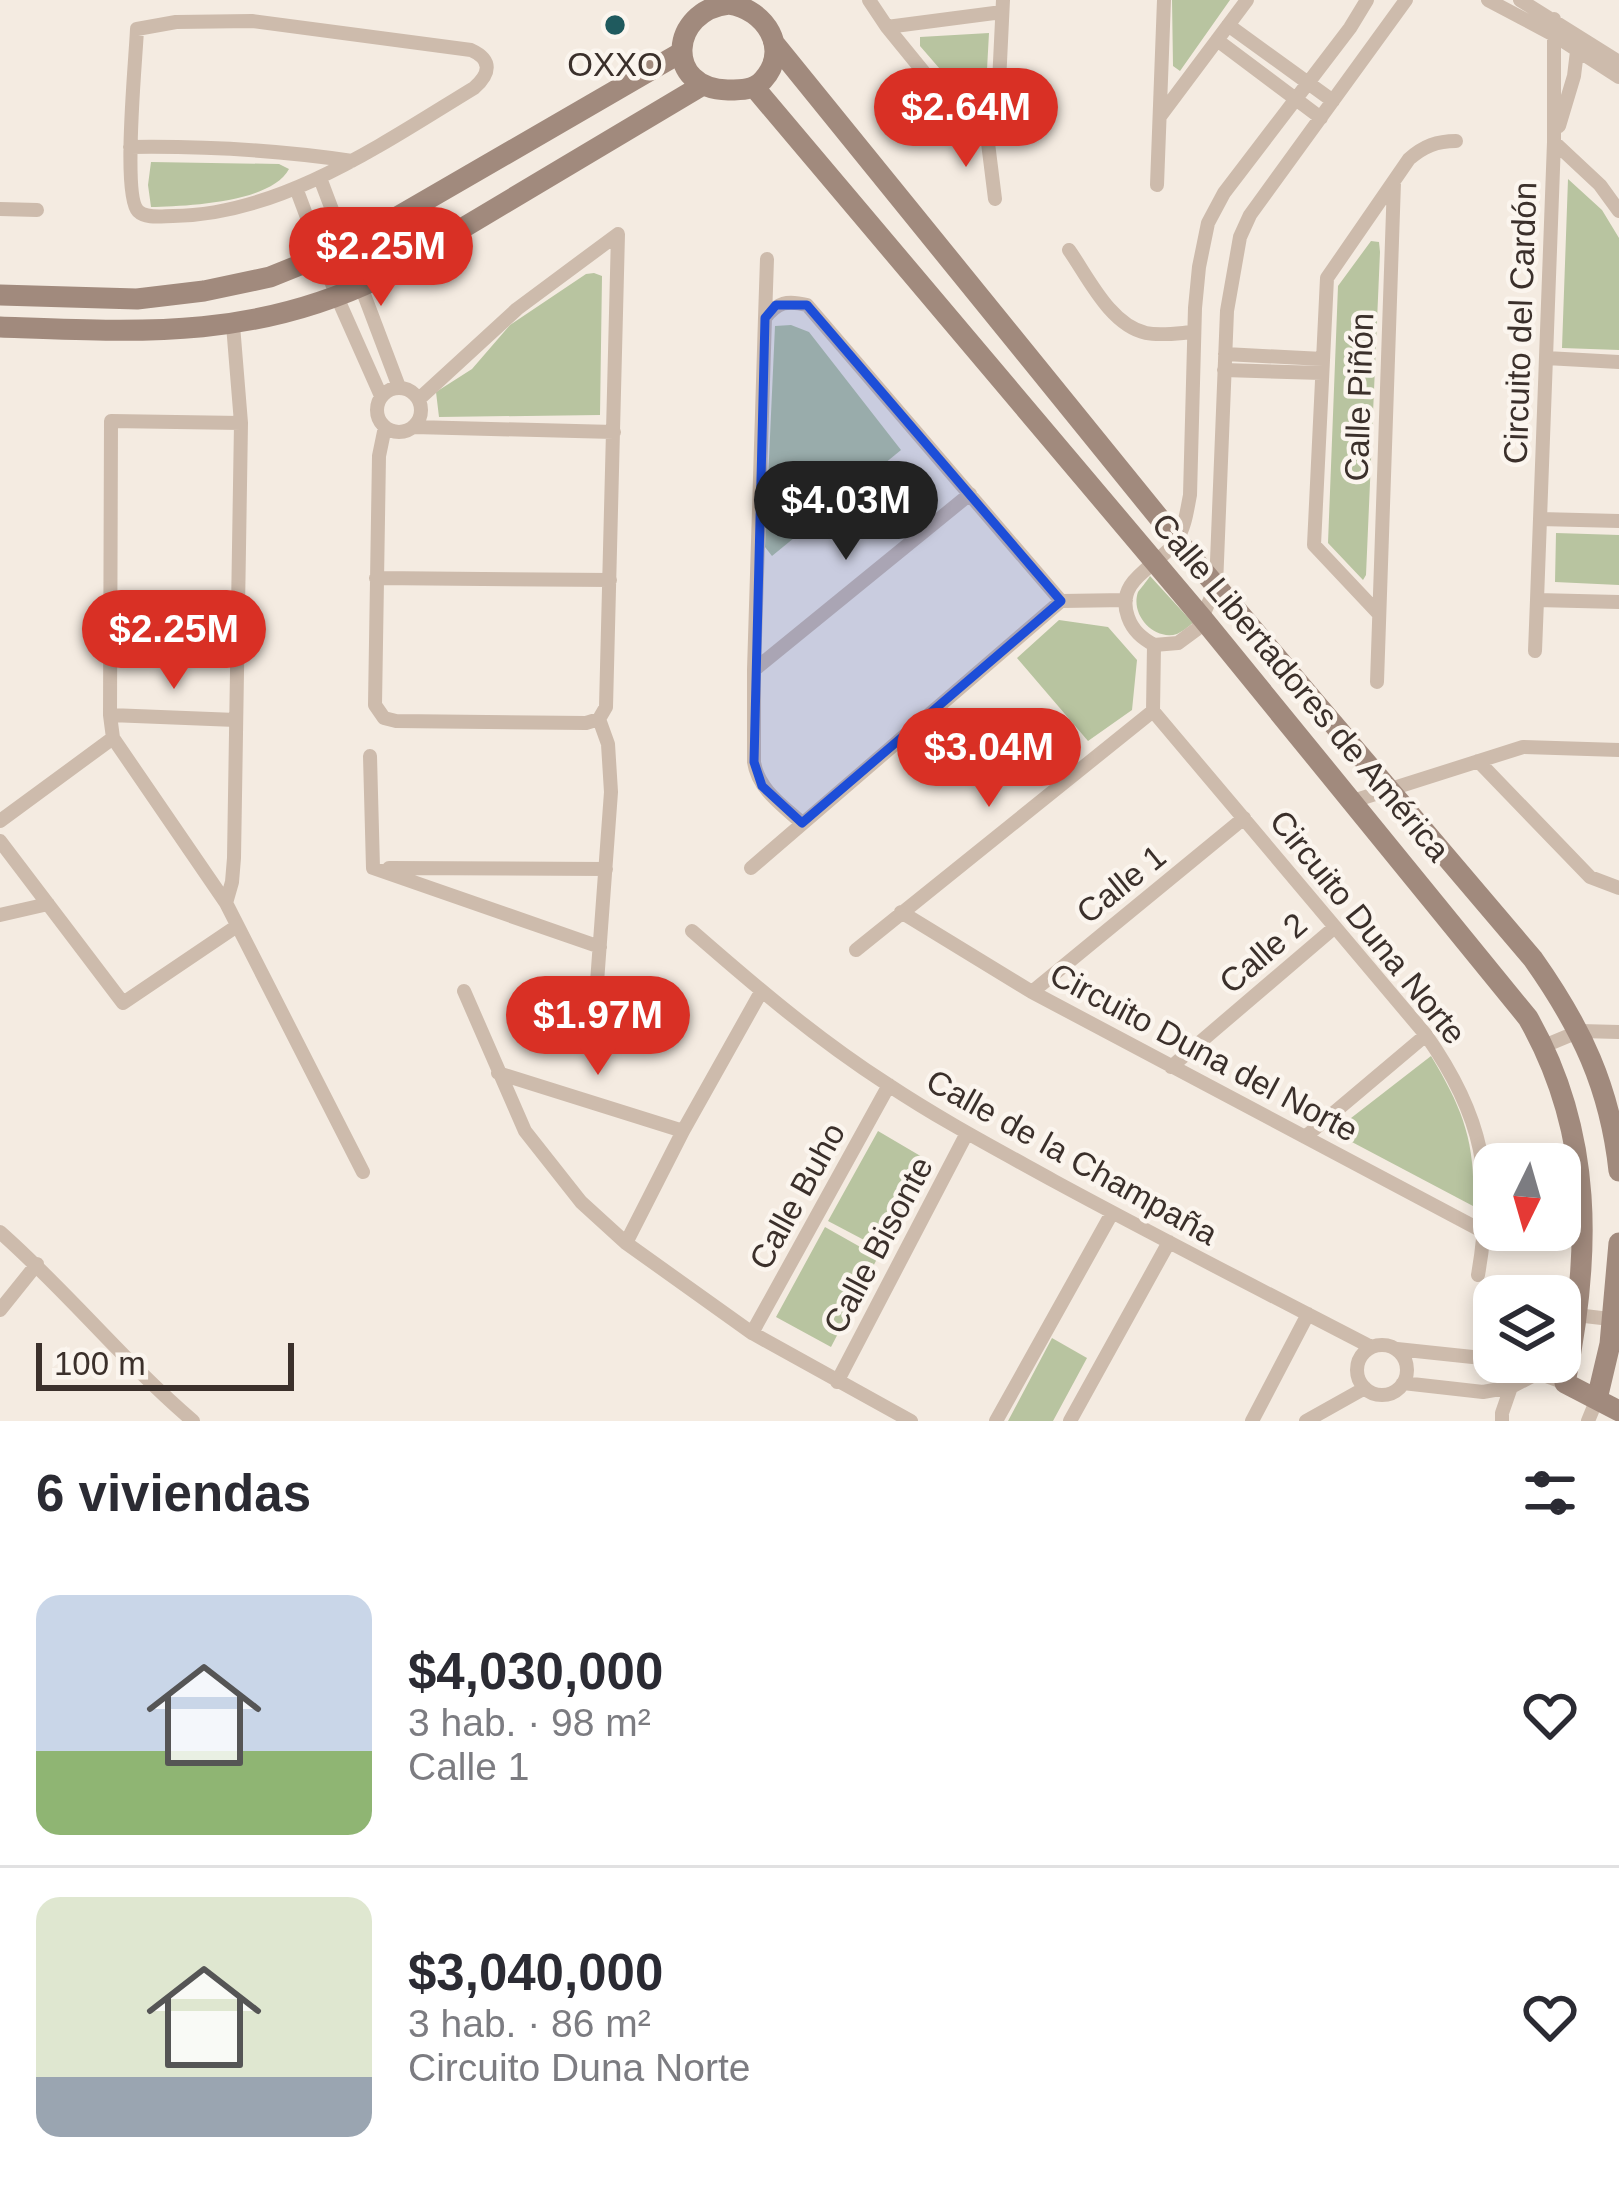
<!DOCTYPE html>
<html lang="es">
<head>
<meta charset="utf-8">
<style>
	:root { --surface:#fff; --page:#f2f2f3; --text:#2b2b33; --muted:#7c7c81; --line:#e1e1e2; --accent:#d93025 }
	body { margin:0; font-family:Helvetica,sans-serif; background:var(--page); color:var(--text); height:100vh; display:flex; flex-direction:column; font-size:45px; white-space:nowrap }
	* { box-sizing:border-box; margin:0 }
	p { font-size:39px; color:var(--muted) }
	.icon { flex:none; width:66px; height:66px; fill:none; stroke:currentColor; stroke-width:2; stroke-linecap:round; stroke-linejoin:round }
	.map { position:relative; height:1421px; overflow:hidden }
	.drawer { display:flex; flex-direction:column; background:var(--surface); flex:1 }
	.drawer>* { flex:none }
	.needle { width:78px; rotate:185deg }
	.fabs { position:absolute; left:1473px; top:1143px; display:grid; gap:24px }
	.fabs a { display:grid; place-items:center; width:108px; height:108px; border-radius:24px; background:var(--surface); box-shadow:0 6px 18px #0003; font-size:60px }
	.scale { position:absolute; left:36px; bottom:30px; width:258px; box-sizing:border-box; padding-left:12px; border:6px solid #3b302b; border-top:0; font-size:33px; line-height:42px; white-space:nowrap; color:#3b302b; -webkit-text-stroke:9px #fbf5ee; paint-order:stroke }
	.price { position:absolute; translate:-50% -102px; padding:0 27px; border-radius:42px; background:var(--accent); color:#fff; font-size:39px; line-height:78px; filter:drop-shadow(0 3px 6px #0008) }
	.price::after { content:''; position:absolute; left:50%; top:72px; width:36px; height:27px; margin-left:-18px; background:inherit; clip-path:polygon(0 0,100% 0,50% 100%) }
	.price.active { background:#222; color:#fff }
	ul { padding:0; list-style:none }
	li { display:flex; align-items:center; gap:36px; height:300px; padding:0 36px }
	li+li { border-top:3px solid var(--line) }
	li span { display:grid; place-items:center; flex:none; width:336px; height:240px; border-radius:24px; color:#555 }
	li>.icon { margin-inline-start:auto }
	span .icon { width:144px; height:144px; fill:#fffc; stroke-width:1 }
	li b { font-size:51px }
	h2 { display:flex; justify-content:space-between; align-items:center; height:144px; padding:0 36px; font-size:51px }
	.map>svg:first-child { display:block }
	.green { fill:#b8c4a0 }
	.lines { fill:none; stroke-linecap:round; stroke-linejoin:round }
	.street { stroke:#cdbbac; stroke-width:14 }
	.secondary { stroke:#a18a7d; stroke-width:21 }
	.marked { fill:#1d4ed8; fill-opacity:0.2; stroke:#1d4ed8; stroke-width:9; stroke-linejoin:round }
	.poi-dot { fill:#1f5a5e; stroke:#fbf5ee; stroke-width:4.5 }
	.labels { text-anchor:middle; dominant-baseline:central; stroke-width:9; stroke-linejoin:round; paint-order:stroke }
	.poi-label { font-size:33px; fill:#3b302b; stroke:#fbf5ee }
	.street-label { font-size:33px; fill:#3b302b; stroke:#fbf5ee }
</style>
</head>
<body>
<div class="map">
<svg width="1619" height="1421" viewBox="0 0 1619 1421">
	<rect width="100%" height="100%" fill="#f4ebe1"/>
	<path class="green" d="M1172,0H1230L1180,71L1173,66Z
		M989,33L985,106H972L920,46V37Z
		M151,162L279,164L289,169C271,203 186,206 151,207L148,185Z
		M1568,179L1602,210L1619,238V350L1562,348Z
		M1371,241L1379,242L1380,252L1366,575L1363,580L1328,543L1338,286Z
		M594,273L602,276L600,415L439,417L436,392L472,369L510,325L586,274Z
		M791,325L809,332L901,450L772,556L765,547L775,326Z
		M1556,533L1619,535V585L1555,582Z
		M1150,576L1193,623C1189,626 1182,632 1177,634C1154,641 1130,615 1138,592C1139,591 1149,578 1150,576Z
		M1059,620L1108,627L1137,660L1132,710L1088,741L1017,658Z
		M1431,1056C1463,1109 1476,1143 1473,1206L1333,1132Z
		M878,1131L929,1161L883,1250L828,1221Z
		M825,1227L878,1257L831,1347L776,1317Z
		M1052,1338L1087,1358L1053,1421H1008Z"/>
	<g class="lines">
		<path class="street" d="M869,0L887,27L970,129L987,135
			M1488,0L1554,35L1619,77
			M1520,0L1619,62
			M1554,19V142L1537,600L1619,602
			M252,21L471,50C493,60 490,74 474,88C385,142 281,215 173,216C162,216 146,219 138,211C122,195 136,57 137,29L176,22Z
			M1228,25L1333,101
			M887,27L1002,12
			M1217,40L1321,118
			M1161,115L1247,0
			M1559,126L1574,76L1578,43
			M1554,142L1600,185L1619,211
			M130,147C205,146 278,150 352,161
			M320,178L399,387
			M1157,185L1164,0
			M296,188L337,297L381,396
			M995,199L987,135L997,124L1003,0
			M0,209L37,210
			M1069,250C1088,277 1110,325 1146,333C1161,336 1179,333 1194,332
			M765,318L767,259
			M1225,354L1323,359
			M1546,358L1619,362
			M1224,370L1322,373
			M377 410a22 22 0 1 1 44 0a22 22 0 1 1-44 0Z
			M241,423L111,421L110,715L113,738L226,903L363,1172
			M385,427L379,456L375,705L384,718L396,721L586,723L599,719L606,707L618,234L517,309L419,399
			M414,427L614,432
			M1540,519L1619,521
			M376,578L610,580
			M1378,613L1314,545L1327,278L1409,159C1424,146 1437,141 1456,141
			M1154,645L1153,711L1426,1035C1483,1116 1495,1178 1478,1275
			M1154,645L1178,643L1197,629L1216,586L1227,311L1240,237L1250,215L1406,0
			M1154,645C1142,638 1133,631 1128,617C1114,578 1159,567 1176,541C1185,528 1187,510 1190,495L1195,308L1199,267L1208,223L1224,193L1350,28L1367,0
			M1535,651L1537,600
			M754,670L970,494
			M1377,682L1394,182
			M110,715L236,720
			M370,756L373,868L600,947
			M1478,761L1590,877L1619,888
			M1353,801L1523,747L1619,750
			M0,821L113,738
			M802,823C782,805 758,789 754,762V670L765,318C778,302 787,300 807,305L1061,601
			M0,841L123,1003L237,926
			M389,868L606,869
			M751,868L1061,601L1126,600
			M226,903L232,882L234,858L241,423L233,325
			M901,912L1032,992L1486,1233
			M0,915L48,904
			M692,931C755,986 817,1039 887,1084C941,1120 998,1150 1054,1181C1159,1238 1265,1292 1371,1347
			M856,950L1153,711
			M464,991L525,1131L581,1202L626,1243L752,1333L911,1421
			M1032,992L1244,818
			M596,996L611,792L608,744L599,719
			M1544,1046L1580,1031L1619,1032
			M1171,1067L1335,927
			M498,1073L683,1131
			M1305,1137L1426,1035
			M0,1232C68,1292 124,1362 193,1421
			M626,1243L683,1131L761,992
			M0,1310L37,1264
			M1576,1315L1619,1320
			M752,1333L889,1085
			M1357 1370a25 25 0 1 1 50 0a25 25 0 1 1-50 0Z
			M1397,1349L1482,1358L1511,1387
			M837,1382L967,1133
			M1403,1383L1483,1392L1511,1387L1538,1373L1565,1383
			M996,1421L1112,1213
			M1070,1421L1169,1242
			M1252,1421L1308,1314
			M1306,1421L1365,1388
			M1502,1421V1413L1511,1387
			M1588,1421L1597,1399"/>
		<path class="secondary" d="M729,4C765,9 791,49 763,80C754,90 741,90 728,90C663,89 670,10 729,4Z
			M774,43L1177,540L1533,959C1581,1027 1610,1087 1619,1171
			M754,87L1203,619L1528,1018C1594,1134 1591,1255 1565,1383L1619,1411
			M0,295L137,299L204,291L270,277L347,246L682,52
			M0,327C137,332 251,340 379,278L701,86
			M1597,1399L1610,1344L1619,1243"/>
	</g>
	<path class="marked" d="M776,305H807L1061,601L802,823L762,786L754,762L765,318Z"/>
	<circle class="poi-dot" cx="615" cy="25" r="12"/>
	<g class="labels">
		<g class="poi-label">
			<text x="615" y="64">OXXO</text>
		</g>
		<g class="street-label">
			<text transform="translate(1520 323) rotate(-88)">Circuito del Cardón</text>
			<text transform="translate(1359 397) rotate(-88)">Calle Piñón</text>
			<text transform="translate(1301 687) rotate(50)">Calle Libertadores de América</text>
			<text transform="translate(1121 884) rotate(-39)">Calle 1</text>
			<text transform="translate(1368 927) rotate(51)">Circuito Duna Norte</text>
			<text transform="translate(1263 953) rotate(-41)">Calle 2</text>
			<text transform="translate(1204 1052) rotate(28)">Circuito Duna del Norte</text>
			<text transform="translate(1072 1157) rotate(29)">Calle de la Champaña</text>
			<text transform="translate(797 1196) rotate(-61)">Calle Buho</text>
			<text transform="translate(878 1245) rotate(-62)">Calle Bisonte</text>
		</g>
	</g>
</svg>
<div class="fabs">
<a><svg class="needle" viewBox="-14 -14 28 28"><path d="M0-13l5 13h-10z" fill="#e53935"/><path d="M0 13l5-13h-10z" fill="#7c7c81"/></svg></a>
<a><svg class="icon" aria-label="layers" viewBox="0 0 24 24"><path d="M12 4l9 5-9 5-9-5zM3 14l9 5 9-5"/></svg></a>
</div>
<div class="scale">100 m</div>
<b class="price" style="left:966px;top:170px">$2.64M</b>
<b class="price" style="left:381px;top:309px">$2.25M</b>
<b class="price active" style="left:846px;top:563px">$4.03M</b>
<b class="price" style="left:174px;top:692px">$2.25M</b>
<b class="price" style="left:989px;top:810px">$3.04M</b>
<b class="price" style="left:598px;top:1078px">$1.97M</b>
</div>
<section class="drawer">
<h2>6 viviendas<svg class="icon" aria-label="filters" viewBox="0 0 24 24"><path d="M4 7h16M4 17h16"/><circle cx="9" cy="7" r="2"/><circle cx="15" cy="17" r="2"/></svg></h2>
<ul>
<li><span style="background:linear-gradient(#c9d6e8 65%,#8fb573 0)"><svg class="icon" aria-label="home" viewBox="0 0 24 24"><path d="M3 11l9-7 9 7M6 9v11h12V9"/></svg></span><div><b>$4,030,000</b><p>3 hab. · 98 m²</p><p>Calle 1</p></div><svg class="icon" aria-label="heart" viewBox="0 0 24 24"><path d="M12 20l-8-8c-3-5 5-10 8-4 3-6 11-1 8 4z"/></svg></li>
<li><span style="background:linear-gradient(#dfe7d0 75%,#9aa5b1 0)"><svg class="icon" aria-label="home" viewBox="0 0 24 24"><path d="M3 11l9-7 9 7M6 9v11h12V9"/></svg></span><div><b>$3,040,000</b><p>3 hab. · 86 m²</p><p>Circuito Duna Norte</p></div><svg class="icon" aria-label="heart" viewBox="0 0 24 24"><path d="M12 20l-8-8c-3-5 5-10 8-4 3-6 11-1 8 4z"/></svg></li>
</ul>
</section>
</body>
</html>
